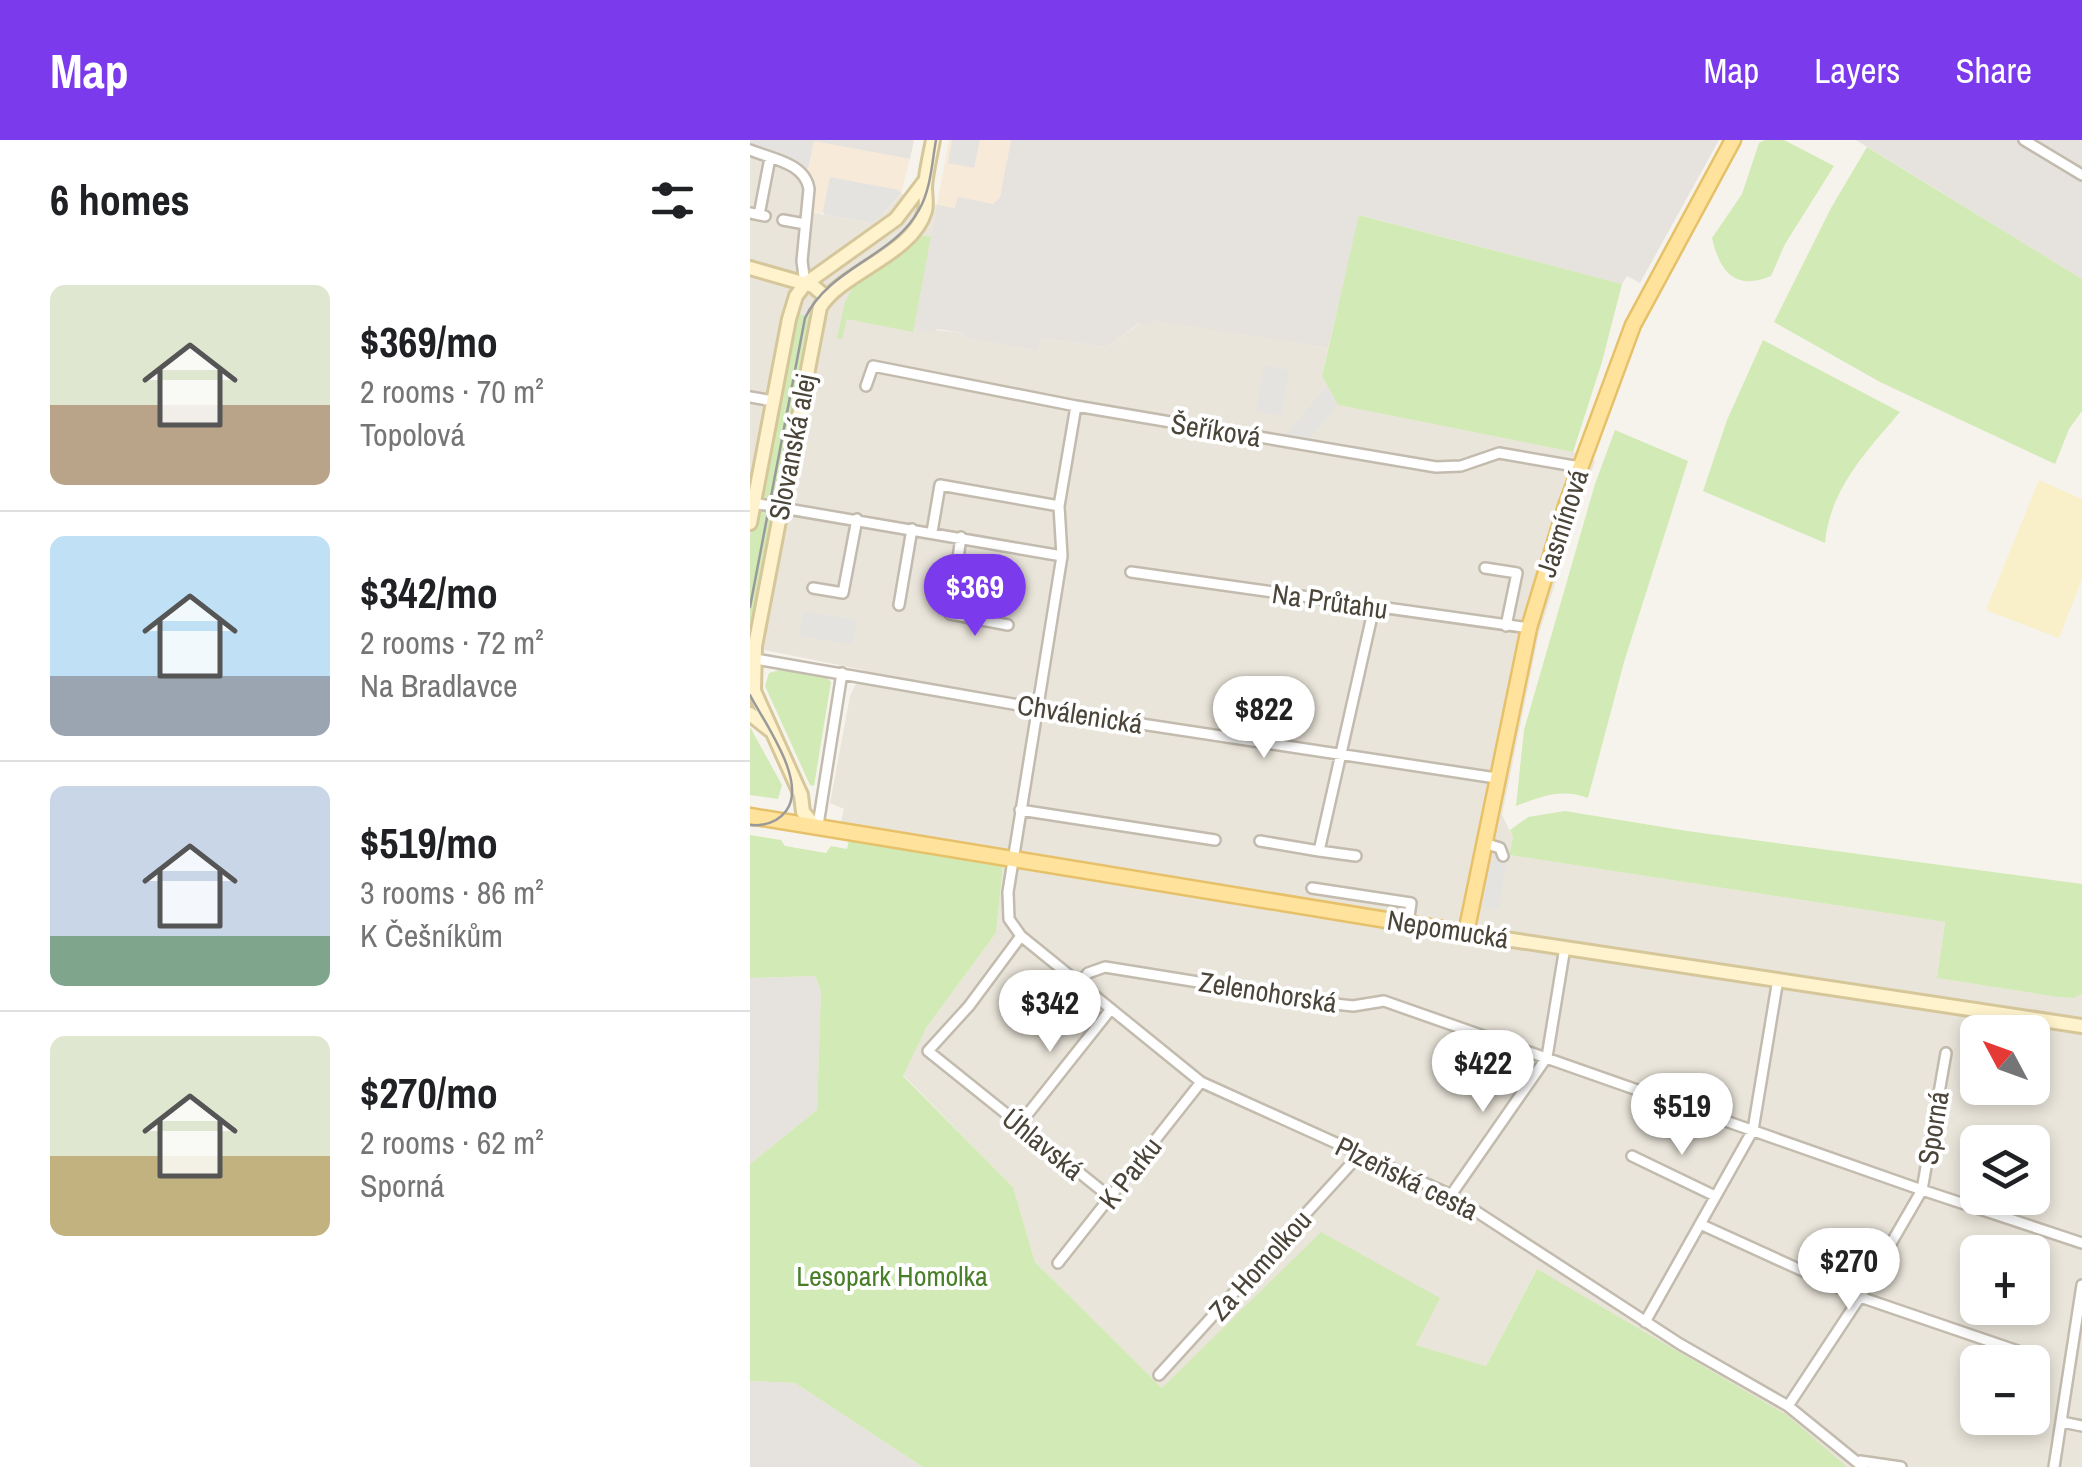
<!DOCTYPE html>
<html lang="en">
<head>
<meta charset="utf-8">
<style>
	:root { --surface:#fff; --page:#f6f6f6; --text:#202124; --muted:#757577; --line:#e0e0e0; --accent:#7c3aed }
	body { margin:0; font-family:"Archivo Narrow",sans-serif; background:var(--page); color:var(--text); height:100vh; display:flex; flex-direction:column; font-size:38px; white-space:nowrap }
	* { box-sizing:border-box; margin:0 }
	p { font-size:32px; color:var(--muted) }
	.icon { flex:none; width:55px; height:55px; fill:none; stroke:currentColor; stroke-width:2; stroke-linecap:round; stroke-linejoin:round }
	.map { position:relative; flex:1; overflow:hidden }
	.drawer { display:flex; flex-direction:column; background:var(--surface); width:750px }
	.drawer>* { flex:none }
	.needle { width:65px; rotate:311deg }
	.buttons { position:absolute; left:1210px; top:875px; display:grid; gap:20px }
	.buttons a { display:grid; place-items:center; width:90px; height:90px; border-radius:15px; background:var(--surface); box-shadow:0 5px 15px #0003; font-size:50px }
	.price { position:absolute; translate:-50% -85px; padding:0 22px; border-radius:35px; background:#fff; color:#222; font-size:32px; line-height:65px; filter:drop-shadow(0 2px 5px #0008) }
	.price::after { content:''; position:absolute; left:50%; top:60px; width:30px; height:22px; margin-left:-15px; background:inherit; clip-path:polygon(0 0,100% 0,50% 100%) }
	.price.selected { background:var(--accent); color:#fff }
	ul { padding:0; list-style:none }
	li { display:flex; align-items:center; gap:30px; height:250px; padding:0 50px }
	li+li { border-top:2px solid var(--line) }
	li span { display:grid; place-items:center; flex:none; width:280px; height:200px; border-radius:15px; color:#555 }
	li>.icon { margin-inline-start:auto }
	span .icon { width:120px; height:120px; fill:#fffc; stroke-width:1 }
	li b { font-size:42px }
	h2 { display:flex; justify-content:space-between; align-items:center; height:120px; padding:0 50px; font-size:42px }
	header { display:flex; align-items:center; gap:60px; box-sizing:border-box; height:140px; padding:0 50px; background:var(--accent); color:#fff }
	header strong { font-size:48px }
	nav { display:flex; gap:55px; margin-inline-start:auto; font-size:35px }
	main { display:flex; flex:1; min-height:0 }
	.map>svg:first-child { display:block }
	.residential { fill:#eae5da; fill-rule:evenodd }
	.commercial { fill:#f7ead8 }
	.industrial { fill:#e6e2dd }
	.green { fill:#d2eab5 }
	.sand { fill:#f9efc9 }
	.parking { fill:#e5e3e0 }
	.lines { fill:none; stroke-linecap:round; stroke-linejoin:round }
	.street-casing { stroke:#c2bbae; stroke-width:14 }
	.secondary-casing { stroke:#d6c79b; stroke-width:18 }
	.primary-casing { stroke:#e6c16a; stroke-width:19 }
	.street { stroke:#fff; stroke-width:9 }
	.secondary { stroke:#fff3cd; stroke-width:12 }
	.primary { stroke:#ffe39c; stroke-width:14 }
	.tram { stroke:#9a9a9a; stroke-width:2.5 }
	.labels { text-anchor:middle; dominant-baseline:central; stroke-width:8; stroke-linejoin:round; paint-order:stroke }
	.street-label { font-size:28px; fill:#4b4439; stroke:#fff }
	.park-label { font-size:28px; fill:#4a7f2a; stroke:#fff }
</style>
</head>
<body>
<header>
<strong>Map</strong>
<nav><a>Map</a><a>Layers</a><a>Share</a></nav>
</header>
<main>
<section class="drawer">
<h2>6 homes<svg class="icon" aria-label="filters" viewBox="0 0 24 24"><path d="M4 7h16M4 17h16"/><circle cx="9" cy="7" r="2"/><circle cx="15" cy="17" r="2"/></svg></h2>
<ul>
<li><span style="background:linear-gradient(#dfe7d0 60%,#b9a48a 0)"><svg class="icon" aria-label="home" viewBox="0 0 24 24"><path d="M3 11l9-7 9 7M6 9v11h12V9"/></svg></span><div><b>$369/mo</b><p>2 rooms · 70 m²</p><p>Topolová</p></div></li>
<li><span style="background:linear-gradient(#bfe0f5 70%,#9aa5b1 0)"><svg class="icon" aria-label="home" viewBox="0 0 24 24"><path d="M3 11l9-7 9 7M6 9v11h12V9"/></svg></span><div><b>$342/mo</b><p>2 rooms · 72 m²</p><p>Na Bradlavce</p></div></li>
<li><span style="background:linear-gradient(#c9d6e8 75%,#7fa58c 0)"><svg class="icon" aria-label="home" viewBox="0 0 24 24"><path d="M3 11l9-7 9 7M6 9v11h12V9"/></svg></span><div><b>$519/mo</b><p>3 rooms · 86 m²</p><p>K Češníkům</p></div></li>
<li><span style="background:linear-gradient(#dfe7d0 60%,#c2b280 0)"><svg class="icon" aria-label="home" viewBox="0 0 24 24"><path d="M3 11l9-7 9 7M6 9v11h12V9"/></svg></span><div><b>$270/mo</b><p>2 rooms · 62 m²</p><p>Sporná</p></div></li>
</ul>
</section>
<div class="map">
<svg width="1332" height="1327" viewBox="0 0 1332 1327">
	<rect width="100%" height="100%" fill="#f6f3ec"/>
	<path class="residential" d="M0,5L55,29L59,38L66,41L60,72L119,83L128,80L151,54L187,65L165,188L214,193L216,198L288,211L291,198L357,207L390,183L402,179L578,208L572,236L588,265L823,312L845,321L789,493L752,675L763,697L759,715L1195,782L1187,838L1308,857L1324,858L1332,854V1327H1096L786,1130L736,1226L666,1205L689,1158L412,1248L285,1122L263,1047L153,935L176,888L246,793L253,725L87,698L94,669L80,663L100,556L113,530L0,507ZM1228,892H1282V948H1228ZM1228,1002H1282V1058H1228ZM1228,1112H1282V1168H1228ZM1228,1222H1282V1278H1228Z"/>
	<path class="commercial" d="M199,0H261L250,57L243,64L208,57L206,68L187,65Z
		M64,1L160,19L151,54L128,80L119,83L60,71L66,42L55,29H59Z"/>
	<path class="industrial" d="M0,0H164L160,19L64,1L58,29L0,5Z
		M261,0H969L890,143L877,136L872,144L610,75L578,208L402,180L401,184L389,183L357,207L291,198L288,211L215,198L214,193L187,189L182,193L164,188L187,65L205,68L208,57L243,64L250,57Z
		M1106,0H1332V139L1173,41Z
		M65,836L71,851L67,970L0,1024V838Z
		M0,1241L45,1243L173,1327H0Z"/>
	<path class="green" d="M1015,0H1034L1084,26L1035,104L1021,136C985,151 970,132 962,98L992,54L1009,3Z
		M1117,7L1332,139V271L1319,289L1305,324L1130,242L1024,182L1081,68Z
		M609,75L872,144L852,222L823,312L588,265L572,236Z
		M171,95L181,97L163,192L97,179L92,199L87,198L95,162L103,147Z
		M44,173L62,177L28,355L19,360L10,355Z
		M1013,200L1150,272C1116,312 1080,349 1075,403L953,351L977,280Z
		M865,290L938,321L874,522L838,658C812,648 792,656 766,666L774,590L845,344Z
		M14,369L25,377L0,503V397L4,377Z
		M29,530L77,538L81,542L64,646L60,645L15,546L19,533Z
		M0,587L32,645L28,659L0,655Z
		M815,671L937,691L1332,744V854L1324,858L1308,857L1187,838L1195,782L759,715L763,697L760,690L778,677Z
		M0,695L31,700L35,706L76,713L81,706L97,709L99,700L253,725L246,793L176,888L153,936L263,1047L285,1122L412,1248L571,1092L690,1158L666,1205L736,1226L787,1129L1038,1276L1097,1327H173L45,1243L0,1241V1024L67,970L71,851L65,836L0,838Z"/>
	<path class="sand" d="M1289,340L1332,359V439L1309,498L1236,470Z"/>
	<path class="parking" d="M0,0L64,1L58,29L0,5Z
		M202,0H230L224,28L198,23Z
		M80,37L149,50L151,53L128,80L121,83L75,75L73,71Z
		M514,226L539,230L531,276L506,271Z
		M577,246L588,265L554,305L531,300Z
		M53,471L107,480L103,505L49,496Z
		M741,714L757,717L749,770L732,767Z"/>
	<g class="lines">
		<defs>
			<path id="street" d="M1274,0L1332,35
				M0,10C22,19 55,23 59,49L52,121L55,144
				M0,73L15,76
				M9,75L20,18
				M33,80L55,84
				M116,246L123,226L326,266L686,327L711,326L749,313L830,327
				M0,257L23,261
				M326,266L309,366L312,416L258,752L259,779L271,796L451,942L701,1055L930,1204L1038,1266L1113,1327
				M3,363L312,416
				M182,392L190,345L309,366
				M211,397L200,474L258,485
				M735,428L767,433L756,486
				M381,432L779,488
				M63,448L93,453L107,379
				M149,465L162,389
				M0,518L286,568L746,638
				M270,670L465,700
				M68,685L92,533
				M510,701L569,711
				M734,703L750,708L753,716
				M606,716L569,711L624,467
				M562,748L661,763L658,783
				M271,796L219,866L178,911L361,1058
				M330,843L338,833L355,827L585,864L603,866L634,861L1172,1050L1332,1103
				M269,985L361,869
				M882,1016L965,1056
				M701,1055L797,917L815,807
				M950,1084L1110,1157L1268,1211
				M308,1123L451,942
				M895,1182L1003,990L1028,839
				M409,1235L610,1014
				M1038,1266L1110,1157L1172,1050L1196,913
				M1312,1282L1332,1286
				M1110,1321L1151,1327
				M1304,1327L1332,1145"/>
			<path id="secondary" d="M0,128L63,146L76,157
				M0,383L39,179L46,156L55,144L146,79L175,41
				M0,574L20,590
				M64,685L53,672L51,655L4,551L5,506L70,167C93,131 162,115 175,71C177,64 175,55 175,47C176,32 180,16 183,0
				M716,793L1332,886"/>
			<path id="primary" d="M0,676L716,793L779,488L816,366L883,185L983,0"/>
		</defs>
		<use href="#street" class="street-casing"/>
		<use href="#secondary" class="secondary-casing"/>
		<use href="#primary" class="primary-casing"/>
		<use href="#street" class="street"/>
		<use href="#secondary" class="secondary"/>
		<use href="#primary" class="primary"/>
		<path class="tram" d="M0,467L55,178C80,127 143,117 169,70C181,49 182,22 186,0
			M0,555C15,584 58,642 36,671C27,683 14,686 0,685"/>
	</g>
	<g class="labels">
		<g class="street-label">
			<text transform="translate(466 290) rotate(9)">Šeříková</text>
			<text transform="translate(42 307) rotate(-79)">Slovanská alej</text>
			<text transform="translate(812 383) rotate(-72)">Jasmínová</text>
			<text transform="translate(580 461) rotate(8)">Na Průtahu</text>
			<text transform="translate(330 574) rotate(9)">Chválenická</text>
			<text transform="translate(698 789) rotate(9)">Nepomucká</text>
			<text transform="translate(518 852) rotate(9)">Zelenohorská</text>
			<text transform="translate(1183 988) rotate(-81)">Sporná</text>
			<text transform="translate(293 1004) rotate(39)">Úhlavská</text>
			<text transform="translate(380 1033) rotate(-52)">K Parku</text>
			<text transform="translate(657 1038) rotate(26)">Plzeňská cesta</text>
			<text transform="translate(510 1125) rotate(-48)">Za Homolkou</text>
		</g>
		<g class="park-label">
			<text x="142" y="1136">Lesopark Homolka</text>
		</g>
	</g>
</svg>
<div class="buttons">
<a><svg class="needle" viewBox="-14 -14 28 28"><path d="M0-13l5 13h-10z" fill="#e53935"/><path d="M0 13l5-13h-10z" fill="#757577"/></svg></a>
<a><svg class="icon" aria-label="layers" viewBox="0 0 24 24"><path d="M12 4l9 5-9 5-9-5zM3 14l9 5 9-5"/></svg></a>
<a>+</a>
<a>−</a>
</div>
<b class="price selected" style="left:225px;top:499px">$369</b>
<b class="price" style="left:514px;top:621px">$822</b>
<b class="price" style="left:300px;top:915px">$342</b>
<b class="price" style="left:733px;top:975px">$422</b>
<b class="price" style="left:932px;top:1018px">$519</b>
<b class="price" style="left:1099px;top:1173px">$270</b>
</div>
</main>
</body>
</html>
